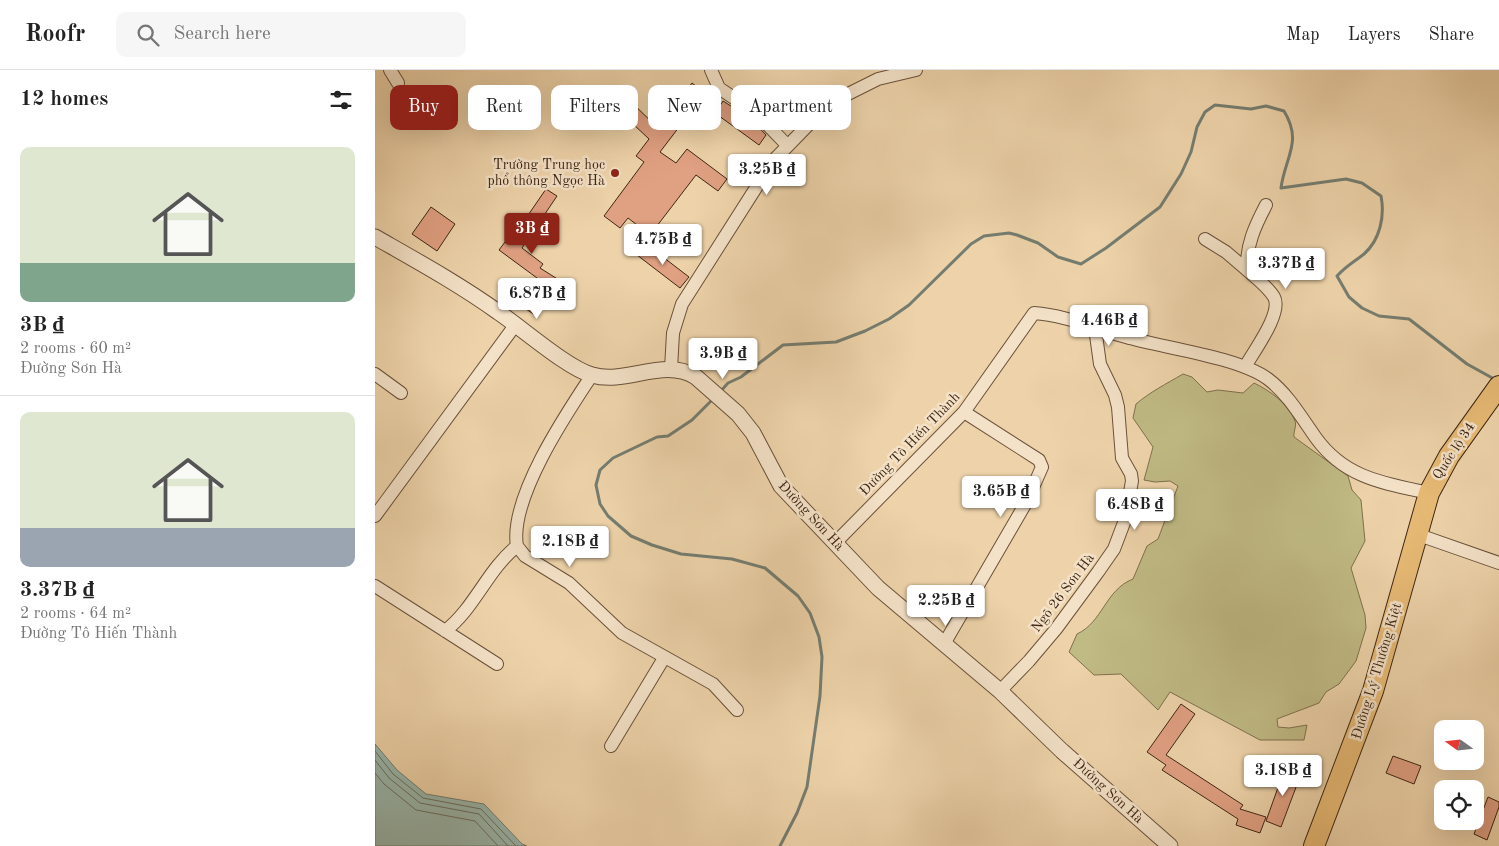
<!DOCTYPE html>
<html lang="en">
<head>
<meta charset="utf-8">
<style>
	:root { --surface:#fff; --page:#f6f6f6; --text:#222; --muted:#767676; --line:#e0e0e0; --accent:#8f2418 }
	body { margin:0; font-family:"Old Standard TT",serif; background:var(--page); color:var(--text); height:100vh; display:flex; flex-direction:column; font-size:19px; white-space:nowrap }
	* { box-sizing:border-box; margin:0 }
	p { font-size:16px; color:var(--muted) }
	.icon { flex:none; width:28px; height:28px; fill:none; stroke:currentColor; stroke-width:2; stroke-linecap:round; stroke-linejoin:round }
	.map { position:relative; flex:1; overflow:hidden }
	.drawer { display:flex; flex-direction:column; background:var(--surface); width:375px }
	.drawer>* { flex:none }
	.banner { position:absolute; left:15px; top:15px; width:475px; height:45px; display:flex; gap:10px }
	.needle { width:32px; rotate:285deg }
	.controls { position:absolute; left:1059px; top:650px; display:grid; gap:10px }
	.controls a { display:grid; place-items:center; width:50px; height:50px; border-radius:10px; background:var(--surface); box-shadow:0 5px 20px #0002; font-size:25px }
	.price { position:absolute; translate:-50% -42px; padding:0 11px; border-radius:5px; background:#fff; color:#222; font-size:16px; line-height:32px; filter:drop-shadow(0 1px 2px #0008) }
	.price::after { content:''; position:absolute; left:50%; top:30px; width:15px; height:11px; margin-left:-8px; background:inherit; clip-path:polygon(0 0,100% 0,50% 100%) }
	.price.active { background:var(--accent); color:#fff }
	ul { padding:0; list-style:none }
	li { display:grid; align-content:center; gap:10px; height:265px; padding:0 20px }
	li+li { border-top:1px solid var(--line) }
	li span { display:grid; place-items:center; height:155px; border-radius:10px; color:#555 }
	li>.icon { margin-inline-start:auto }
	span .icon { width:90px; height:90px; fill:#fffc; stroke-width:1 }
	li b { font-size:21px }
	h2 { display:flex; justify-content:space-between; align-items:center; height:60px; padding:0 20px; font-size:21px }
	.chip { padding:0 18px; border-radius:10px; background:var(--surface); box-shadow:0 5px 20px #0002; font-size:18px; line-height:45px }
	.chip.active { background:var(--accent); color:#fff }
	header { display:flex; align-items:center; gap:30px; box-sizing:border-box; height:70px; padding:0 25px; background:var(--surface); border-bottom:1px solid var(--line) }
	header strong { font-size:24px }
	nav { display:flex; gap:28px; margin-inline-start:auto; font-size:18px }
	.search { width:350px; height:45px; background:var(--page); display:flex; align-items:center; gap:12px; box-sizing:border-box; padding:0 18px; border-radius:10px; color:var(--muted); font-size:19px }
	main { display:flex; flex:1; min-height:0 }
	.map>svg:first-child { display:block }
	.green { fill:#c0ba84; stroke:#7f704c }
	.water { fill:#99b7ad; stroke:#757d70 }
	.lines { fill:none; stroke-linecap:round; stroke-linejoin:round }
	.shore { stroke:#6c6e60; stroke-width:1 }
	.stream { stroke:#757d70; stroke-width:3 }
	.building { fill:#e0a082; stroke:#3e2614 }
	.minor-casing { stroke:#6a513a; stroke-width:14 }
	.tertiary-casing { stroke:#6a513a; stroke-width:17 }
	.trunk-casing { stroke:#3e2614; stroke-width:22 }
	.minor { stroke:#f4e2c8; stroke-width:12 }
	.tertiary { stroke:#f4e2c8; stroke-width:15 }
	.trunk { stroke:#e7ba75; stroke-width:20 }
	.poi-dot { fill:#8f2418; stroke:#f4e2c8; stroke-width:2 }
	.labels { text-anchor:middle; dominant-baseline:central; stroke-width:5; stroke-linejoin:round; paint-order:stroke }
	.poi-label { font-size:14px; fill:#3e2614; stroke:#f4e2c8; text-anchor:end }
	.street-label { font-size:14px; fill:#3e2614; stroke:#f4e2c8 }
</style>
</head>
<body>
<header>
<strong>Roofr</strong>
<div class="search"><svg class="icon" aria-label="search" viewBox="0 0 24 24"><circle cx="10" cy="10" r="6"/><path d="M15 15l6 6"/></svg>Search here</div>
<nav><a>Map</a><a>Layers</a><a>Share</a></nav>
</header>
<main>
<section class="drawer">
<h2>12 homes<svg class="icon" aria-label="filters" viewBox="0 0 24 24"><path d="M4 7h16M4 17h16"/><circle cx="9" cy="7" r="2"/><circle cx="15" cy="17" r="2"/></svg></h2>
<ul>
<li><span style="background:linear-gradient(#dfe7d0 75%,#7fa58c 0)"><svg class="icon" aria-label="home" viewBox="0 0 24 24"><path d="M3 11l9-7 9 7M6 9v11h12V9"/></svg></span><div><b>3B ₫</b><p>2 rooms · 60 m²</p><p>Đường Sơn Hà</p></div></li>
<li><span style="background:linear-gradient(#dfe7d0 75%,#9aa5b1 0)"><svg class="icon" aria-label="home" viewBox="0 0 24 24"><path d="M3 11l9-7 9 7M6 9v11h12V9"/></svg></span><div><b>3.37B ₫</b><p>2 rooms · 64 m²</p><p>Đường Tô Hiến Thành</p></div></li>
</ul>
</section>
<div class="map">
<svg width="1124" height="776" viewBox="0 0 1124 776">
	<rect width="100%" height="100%" fill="#eed3aa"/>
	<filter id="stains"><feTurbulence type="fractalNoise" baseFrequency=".004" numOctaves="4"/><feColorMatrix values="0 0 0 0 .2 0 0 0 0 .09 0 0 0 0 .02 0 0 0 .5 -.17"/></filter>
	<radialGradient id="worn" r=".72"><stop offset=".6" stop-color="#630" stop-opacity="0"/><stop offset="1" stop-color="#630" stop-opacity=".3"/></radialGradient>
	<path class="green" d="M808,304L817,307L832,322L843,320L868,323L879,313C894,320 914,334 920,351C922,356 918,362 919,367L973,406L977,420L986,430L990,471L976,498L990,545L991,558L981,591L964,614L951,622L944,633L902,649L903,657L914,658L932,655L929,670H885L795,622L783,640L746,604L719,605L694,582L702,564C728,552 730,520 758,509L772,476L783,469L803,416L795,411L780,412L769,410L778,377L758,348L761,334C775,322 791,314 808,304Z"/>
	<path class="water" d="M0,674L22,700L51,724L109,734L147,774L152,776H0Z"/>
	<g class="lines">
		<path class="shore" d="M0,681L18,704L48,728L106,739L141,776
			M0,690L14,708L45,733L104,744L133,776
			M0,703L9,714L41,740L100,751L123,776"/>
		<path class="stream" d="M345,322L353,313L366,307L408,275L461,272L490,261L514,249L534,235L596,174L609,166L634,163L642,165L663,173L683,187L706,194L731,178L785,137L806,104L816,82L822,57L830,42L840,35L876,39L891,36L909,41C928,72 910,87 906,118L971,109L987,113L1006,126C1010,146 1005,170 989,184C979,192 972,195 962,206L974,227L987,238L1004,246L1034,249L1092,294L1121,310
			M339,328L317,350L293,366L282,367L238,388L225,400L221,415L225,434L233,446L256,466L277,475L306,484L357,489L390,498L423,526L435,543L444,567L447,587L445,626L432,717L422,743L405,776"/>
	</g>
	<path class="building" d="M317,13L330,23L285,82L301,93L312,79L352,109L343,121L321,105L275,165L253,148L245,158L229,146L269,92L261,86L274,69L241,38L251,27L283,58Z
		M348,31L376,49L391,65L384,75L340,43Z
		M171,119L182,126L147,178L168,194L165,198L184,210L160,245L145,235L162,208L124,180L133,168L136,170Z
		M56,137L80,154L62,181L37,164Z
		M271,174L314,207L305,218L262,185Z
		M806,634L820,644L791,685L868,735L865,739L891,747L885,763L861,755L863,749L787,700L791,695L772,682Z
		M1018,686L1046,696L1039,714L1011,703Z
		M910,698L926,704L906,757L891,751Z
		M1113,727L1124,732V737L1112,770L1099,764Z"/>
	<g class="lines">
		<defs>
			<path id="minor" d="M15,0L23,13
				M336,0L344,18L381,43L412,75
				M830,169L851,182L872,200
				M870,297C878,282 908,243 899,227C893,217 881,208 872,200C871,175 880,156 891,135
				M296,299L298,263L307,234L398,91L439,49L465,28L503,9L541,0
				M0,304L26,323
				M217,305C191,344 134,429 142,476L150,486L194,513L247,563L338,614L362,640
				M0,446L141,254
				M1041,464L1124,493
				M461,472L589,342L659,243C690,245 721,259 751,267C789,278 863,287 893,309C913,324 926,347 941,368C970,408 1008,413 1054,423
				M0,516L122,594
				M70,561C100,538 112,500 142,476
				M569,574L652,431L667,397L664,390L589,342
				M625,621L654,591L681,559L723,502L739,479L750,450L757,411L756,404L747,388L743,337L740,325L725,294L720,258
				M236,676L289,588"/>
			<path id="tertiary" d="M0,167C42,191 84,214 123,242C147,258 192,298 217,305C252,315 288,287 321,307L363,344L378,363L406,416L503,518L625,621L687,681L795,776"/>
			<path id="trunk" d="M939,776L998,621L1054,423L1074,386L1124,316"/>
		</defs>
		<use href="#minor" class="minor-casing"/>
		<use href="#tertiary" class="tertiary-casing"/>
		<use href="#trunk" class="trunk-casing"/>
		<use href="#minor" class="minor"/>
		<use href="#tertiary" class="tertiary"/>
		<use href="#trunk" class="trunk"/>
	</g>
	<circle class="poi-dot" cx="240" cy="103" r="5"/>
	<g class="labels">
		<g class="poi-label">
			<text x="230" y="95">Trường Trung học<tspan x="230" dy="16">phổ thông Ngọc Hà</tspan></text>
		</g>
		<g class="street-label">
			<text transform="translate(535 374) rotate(-46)">Đường Tô Hiến Thành</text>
			<text transform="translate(1079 381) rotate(-57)">Quốc lộ 34</text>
			<text transform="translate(436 446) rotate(47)">Đường Sơn Hà</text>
			<text transform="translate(688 523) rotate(-53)">Ngõ 26 Sơn Hà</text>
			<text transform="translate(1002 601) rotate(-73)">Đường Lý Thường Kiệt</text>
			<text transform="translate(733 721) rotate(42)">Đường Sơn Hà</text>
		</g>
	</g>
	<rect width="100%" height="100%" filter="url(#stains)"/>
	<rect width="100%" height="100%" fill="url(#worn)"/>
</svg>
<div class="controls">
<a><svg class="needle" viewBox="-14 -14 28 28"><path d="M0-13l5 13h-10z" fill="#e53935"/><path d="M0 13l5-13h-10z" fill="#767676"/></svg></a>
<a><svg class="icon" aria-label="locate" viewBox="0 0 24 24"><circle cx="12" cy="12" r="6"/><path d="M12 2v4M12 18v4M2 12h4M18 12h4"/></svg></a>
</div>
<b class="price" style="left:392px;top:126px">3.25B ₫</b>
<b class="price active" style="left:157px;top:185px">3B ₫</b>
<b class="price" style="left:288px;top:196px">4.75B ₫</b>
<b class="price" style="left:911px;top:220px">3.37B ₫</b>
<b class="price" style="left:162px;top:250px">6.87B ₫</b>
<b class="price" style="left:734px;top:277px">4.46B ₫</b>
<b class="price" style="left:348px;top:310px">3.9B ₫</b>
<b class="price" style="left:626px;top:448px">3.65B ₫</b>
<b class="price" style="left:760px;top:461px">6.48B ₫</b>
<b class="price" style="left:195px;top:498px">2.18B ₫</b>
<b class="price" style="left:571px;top:557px">2.25B ₫</b>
<b class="price" style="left:908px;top:727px">3.18B ₫</b>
<div class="banner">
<a class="chip active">Buy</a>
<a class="chip">Rent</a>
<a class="chip">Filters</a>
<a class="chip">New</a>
<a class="chip">Apartment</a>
</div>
</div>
</main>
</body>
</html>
